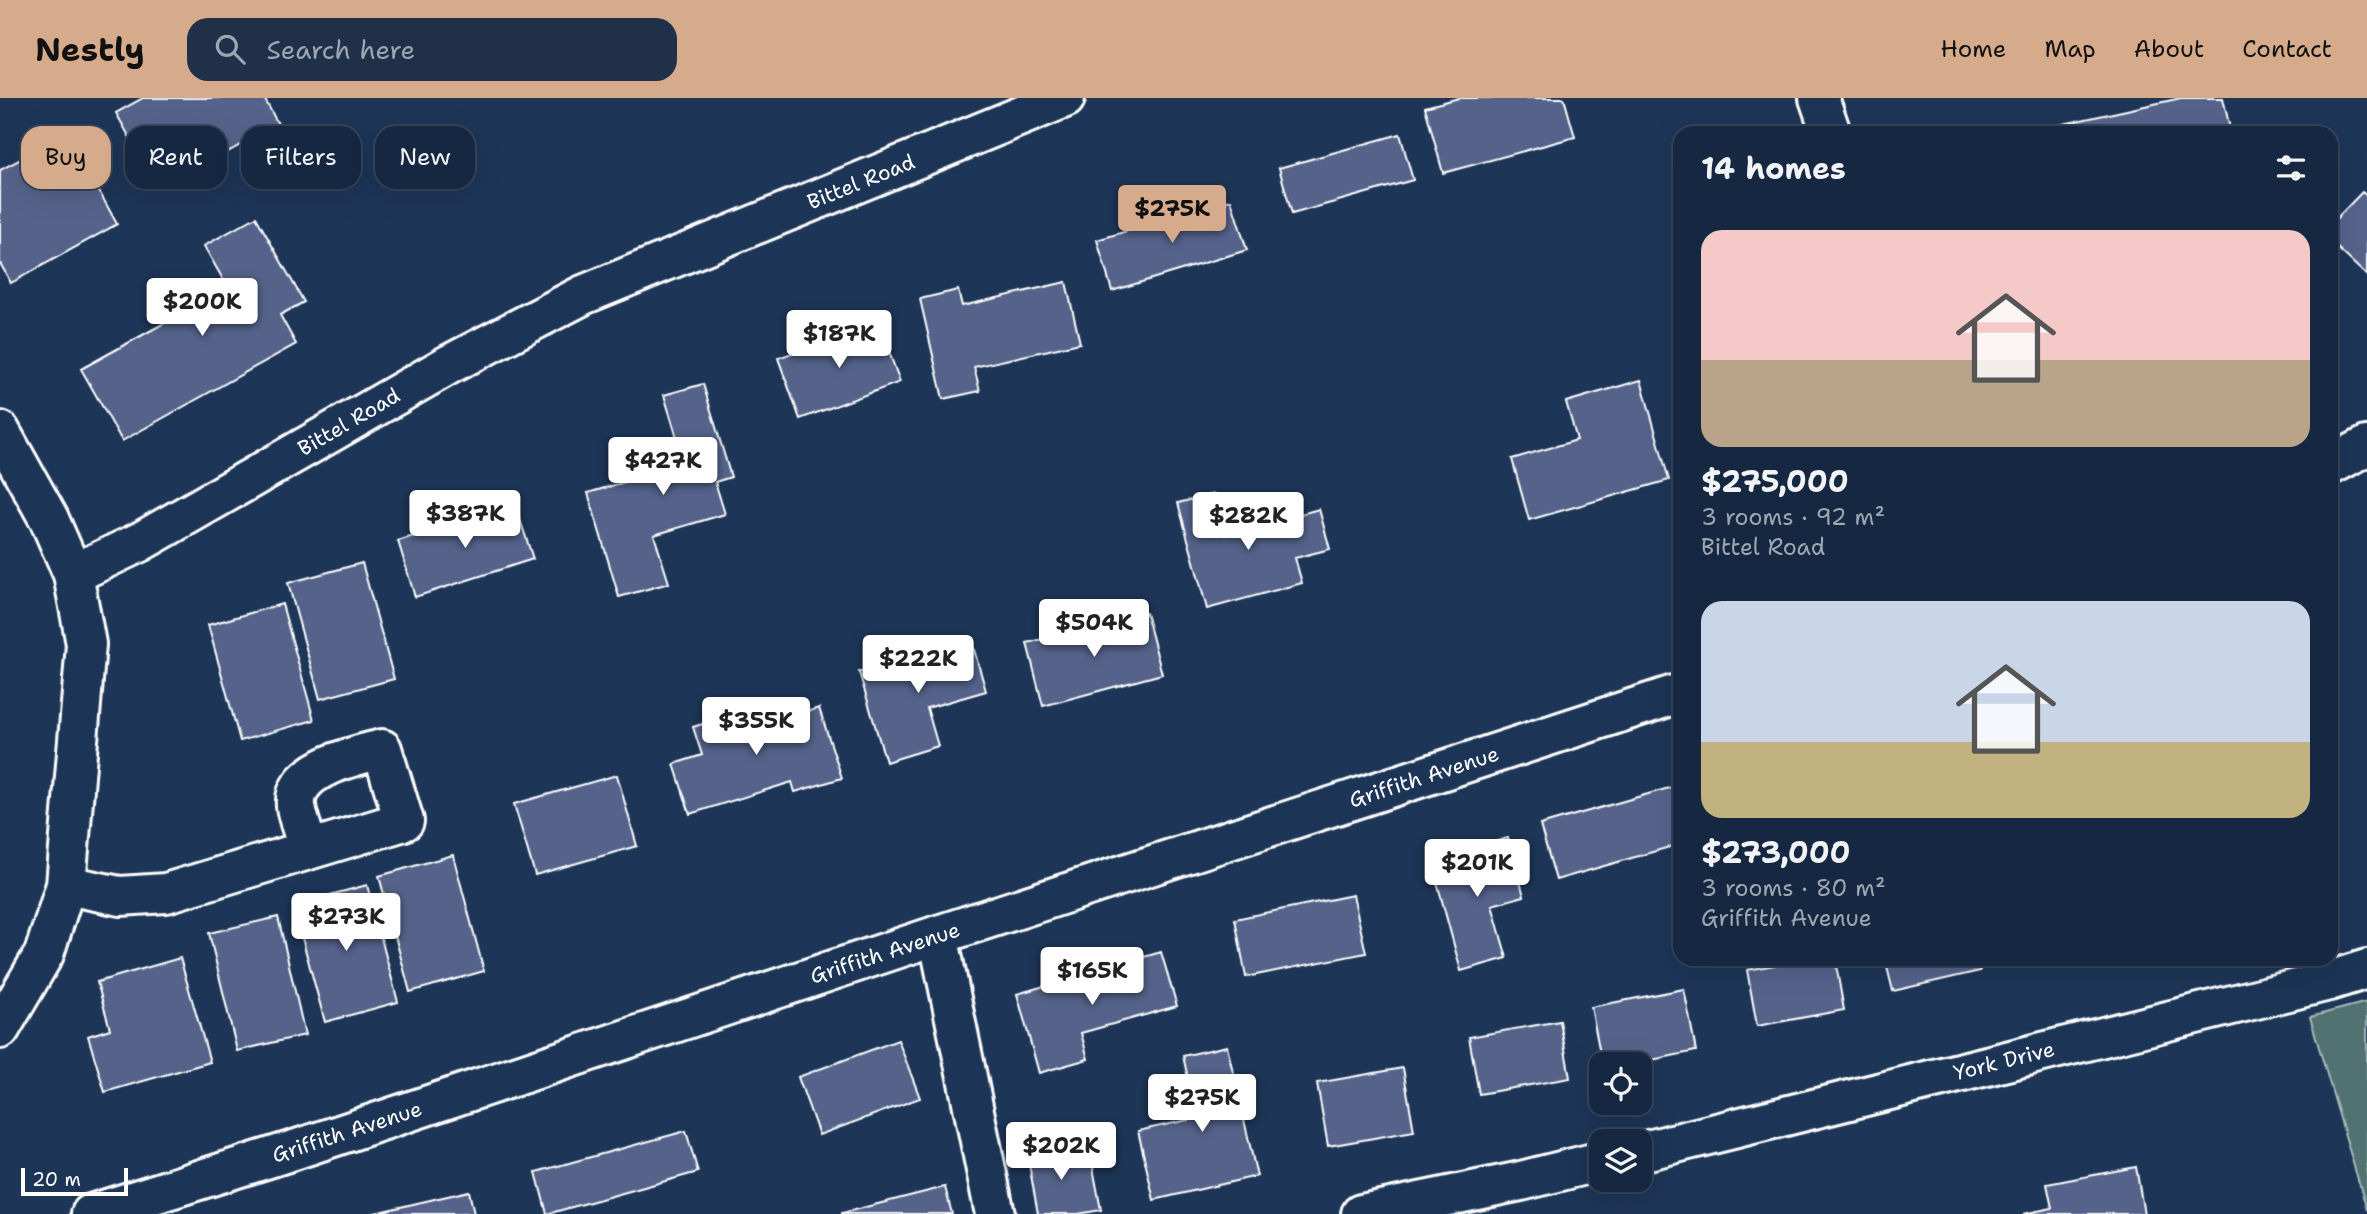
<!DOCTYPE html>
<html lang="en">
<head>
<meta charset="utf-8">
<style>
	:root { --surface:#162841; --page:#1f3048; --text:#f1f3f6; --muted:#9ea6b1; --line:#35445a; --accent:#d6ab8b }
	body { margin:0; font-family:"Shantell Sans",sans-serif; background:var(--page); color:var(--text); height:100vh; display:flex; flex-direction:column; font-size:26px; white-space:nowrap }
	* { box-sizing:border-box; margin:0 }
	p { font-size:23px; color:var(--muted) }
	.icon { flex:none; width:38px; height:38px; fill:none; stroke:currentColor; stroke-width:2; stroke-linecap:round; stroke-linejoin:round }
	.map { position:relative; flex:1; overflow:hidden }
	.details { position:absolute; left:1673px; top:28px; width:665px; height:840px; display:flex; flex-direction:column; background:var(--surface); border-radius:21px; box-shadow:0 7px 28px #0002,0 0 0 2px var(--line) }
	.details>* { flex:none }
	.top-card { position:absolute; left:21px; top:28px; width:665px; height:63px; display:flex; gap:14px }
	.buttons { position:absolute; left:1589px; top:954px; display:grid; gap:14px }
	.buttons a { display:grid; place-items:center; width:63px; height:63px; border-radius:14px; background:var(--surface); box-shadow:0 7px 28px #0002,0 0 0 2px var(--line); font-size:35px }
	.scale { position:absolute; left:21px; bottom:18px; width:107px; box-sizing:border-box; padding-left:7px; border:4px solid #fff; border-top:0; font-size:19px; line-height:24px; white-space:nowrap; color:#fff; -webkit-text-stroke:5px #1d3557; paint-order:stroke }
	.price { position:absolute; translate:-50% -60px; padding:0 16px; border-radius:7px; background:#fff; color:#222; font-size:23px; line-height:46px; filter:drop-shadow(0 2px 4px #0008) }
	.price::after { content:''; position:absolute; left:50%; top:42px; width:21px; height:16px; margin-left:-10px; background:inherit; clip-path:polygon(0 0,100% 0,50% 100%) }
	.price.current { background:var(--accent); color:#111 }
	ul { padding:0; list-style:none }
	li { display:grid; align-content:center; gap:14px; height:371px; padding:0 28px }
	li span { display:grid; place-items:center; height:217px; border-radius:21px; color:#555 }
	li>.icon { margin-inline-start:auto }
	span .icon { width:126px; height:126px; fill:#fffc; stroke-width:1 }
	li b { font-size:30px }
	h2 { display:flex; justify-content:space-between; align-items:center; height:84px; padding:0 28px; font-size:30px }
	.chip { padding:0 24px; border-radius:21px; background:var(--surface); box-shadow:0 7px 28px #0002,0 0 0 2px var(--line); font-size:24px; line-height:63px }
	.chip.current { background:var(--accent); color:#111 }
	header { display:flex; align-items:center; gap:42px; box-sizing:border-box; height:98px; padding:0 35px; background:var(--accent); color:#111 }
	header strong { font-size:33px }
	nav { display:flex; gap:38px; margin-inline-start:auto; font-size:24px }
	.search { width:490px; height:63px; background:var(--page); display:flex; align-items:center; gap:18px; box-sizing:border-box; padding:0 24px; border-radius:21px; color:var(--muted); font-size:26px }
	.map>svg:first-child { display:block }
	.green { fill:#517271; stroke:#a8b8b8; stroke-width:2 }
	.building { fill:#54648b; stroke:#fff; stroke-width:2 }
	.lines { fill:none; stroke-linecap:round; stroke-linejoin:round }
	.minor-casing { stroke:#fff; stroke-width:44 }
	.tertiary-casing { stroke:#fff; stroke-width:44 }
	.minor { stroke:#1d3557; stroke-width:38 }
	.tertiary { stroke:#1d3557; stroke-width:38 }
	.labels { text-anchor:middle; dominant-baseline:central; stroke-width:6; stroke-linejoin:round; paint-order:stroke }
	.street-label { font-size:21px; fill:#fff; stroke:#1d3557 }
</style>
</head>
<body>
<header>
<strong>Nestly</strong>
<div class="search"><svg class="icon" aria-label="search" viewBox="0 0 24 24"><circle cx="10" cy="10" r="6"/><path d="M15 15l6 6"/></svg>Search here</div>
<nav><a>Home</a><a>Map</a><a>About</a><a>Contact</a></nav>
</header>
<div class="map">
<svg width="2367" height="1116" viewBox="0 0 2367 1116">
	<rect width="100%" height="100%" fill="#1d3557"/>
	<filter id="ink" filterUnits="userSpaceOnUse"><feTurbulence type="fractalNoise" baseFrequency=".0143" numOctaves="2"/><feDisplacementMap in="SourceGraphic" scale="14" xChannelSelector="R" yChannelSelector="G"/><feConvolveMatrix kernelMatrix="1 2 1 2 8 2 1 2 1" color-interpolation-filters="sRGB"/></filter>
	<g filter="url(#ink)">
		<path class="green" d="M2367,904V1112L2310,919Z"/>
		<path class="building" d="M143,0H264L278,26L190,75L179,55L148,72L116,15Z
			M1459,0H1564L1575,39L1443,75L1425,9Z
			M2181,0H2223L2231,35H1998L2035,27L2036,32Z
			M68,36L117,126L11,185L0,165V72Z
			M1400,36L1413,82L1292,116L1279,70Z
			M2362,94L2367,98V178L2331,144V126Z
			M1231,102L1247,152L1112,193L1097,142Z
			M256,119L304,204L280,217L296,246L122,343L81,271L228,190L204,148Z
			M1066,184L1080,245L974,269L980,293L943,301L920,201L958,192L962,208Z
			M878,224L900,284L800,321L778,260Z
			M1641,282L1669,382L1529,422L1512,361L1577,342L1566,304Z
			M703,286L731,379L715,384L725,416L654,437L669,485L619,499L588,395L685,366L664,297Z
			M1214,396L1225,437L1319,411L1330,451L1295,460L1302,485L1207,511L1178,405Z
			M515,406L533,461L415,499L398,443Z
			M362,465L394,581L320,601L288,485Z
			M282,506L314,622L240,643L208,527Z
			M1146,515L1162,576L1043,608L1027,545Z
			M971,541L986,593L927,610L938,648L886,664L859,574Z
			M763,607L769,625L819,610L842,680L795,694L792,684L690,716L674,666L702,657L693,629Z
			M617,677L637,748L535,777L514,706Z
			M1676,688L1680,700V746L1556,782L1540,727Z
			M1508,740L1524,798L1492,807L1507,860L1461,873L1431,762Z
			M453,757L484,873L410,894L379,778Z
			M367,787L398,904L325,924L293,807Z
			M1353,797L1366,855L1246,879L1235,821Z
			M278,819L305,937L237,953L209,835Z
			M1161,854L1177,908L1081,935L1088,961L1039,975L1017,896Z
			M180,860L210,964L105,994L88,938L110,931L97,884Z
			M1807,861H1835L1844,912L1757,928L1747,872Z
			M1885,861H1977L1980,873L1893,893Z
			M1684,891L1696,953L1632,966H1602L1591,909Z
			M1560,923L1570,980L1479,996L1469,939Z
			M898,942L920,1000L819,1037L798,979Z
			M1227,948L1257,1078L1154,1102L1138,1033L1197,1020L1183,958Z
			M1403,970L1414,1033L1328,1048L1317,985Z
			M686,1033L698,1074L547,1116L536,1074Z
			M1051,1040L1055,1065L1091,1059L1101,1112L1078,1116H1038L1025,1044Z
			M2136,1069L2144,1116H2023L2052,1110L2047,1086Z
			M945,1089L952,1116H842V1115Z
			M469,1093L474,1116H370Z"/>
		<g class="lines">
			<defs>
				<path id="minor" d="M1819,0L1831,35
					M0,333L49,421L73,476L86,546L66,787L44,856L0,931
					M73,476L140,444L450,266L583,197L1065,0
					M66,787L120,798L166,795L404,723L382,651C356,658 292,670 296,708C298,722 304,737 309,751
					M938,837L995,1116
					M1640,1054L2329,883L2367,871
					M1361,1116L1521,1083L1601,1063"/>
				<path id="tertiary" d="M2331,367L2367,348
					M91,1116L297,1051L938,837L1680,595"/>
			</defs>
			<use href="#minor" class="minor-casing"/>
			<use href="#tertiary" class="tertiary-casing"/>
			<use href="#minor" class="minor"/>
			<use href="#tertiary" class="tertiary"/>
		</g>
	</g>
	<g class="labels">
		<g class="street-label">
			<text transform="translate(861 84) rotate(-22)">Bittel Road</text>
			<text transform="translate(349 324) rotate(-30)">Bittel Road</text>
			<text transform="translate(1424 679) rotate(-18)">Griffith Avenue</text>
			<text transform="translate(885 855) rotate(-18)">Griffith Avenue</text>
			<text transform="translate(2004 963) rotate(-14)">York Drive</text>
			<text transform="translate(347 1034) rotate(-18)">Griffith Avenue</text>
		</g>
	</g>
</svg>
<div class="buttons">
<a><svg class="icon" aria-label="locate" viewBox="0 0 24 24"><circle cx="12" cy="12" r="6"/><path d="M12 2v4M12 18v4M2 12h4M18 12h4"/></svg></a>
<a><svg class="icon" aria-label="layers" viewBox="0 0 24 24"><path d="M12 4l9 5-9 5-9-5zM3 14l9 5 9-5"/></svg></a>
</div>
<div class="scale">20 m</div>
<b class="price current" style="left:1172px;top:147px">$275K</b>
<b class="price" style="left:202px;top:240px">$200K</b>
<b class="price" style="left:839px;top:272px">$187K</b>
<b class="price" style="left:663px;top:399px">$427K</b>
<b class="price" style="left:465px;top:452px">$387K</b>
<b class="price" style="left:1248px;top:454px">$282K</b>
<b class="price" style="left:1094px;top:561px">$504K</b>
<b class="price" style="left:918px;top:597px">$222K</b>
<b class="price" style="left:756px;top:659px">$355K</b>
<b class="price" style="left:1477px;top:801px">$201K</b>
<b class="price" style="left:346px;top:855px">$273K</b>
<b class="price" style="left:1092px;top:909px">$165K</b>
<b class="price" style="left:1202px;top:1036px">$275K</b>
<b class="price" style="left:1061px;top:1084px">$202K</b>
<div class="top-card">
<a class="chip current">Buy</a>
<a class="chip">Rent</a>
<a class="chip">Filters</a>
<a class="chip">New</a>
</div>
<section class="details">
<h2>14 homes<svg class="icon" aria-label="filters" viewBox="0 0 24 24"><path d="M4 7h16M4 17h16"/><circle cx="9" cy="7" r="2"/><circle cx="15" cy="17" r="2"/></svg></h2>
<ul>
<li><span style="background:linear-gradient(#f6c9c9 60%,#b9a48a 0)"><svg class="icon" aria-label="home" viewBox="0 0 24 24"><path d="M3 11l9-7 9 7M6 9v11h12V9"/></svg></span><div><b>$275,000</b><p>3 rooms · 92 m²</p><p>Bittel Road</p></div></li>
<li><span style="background:linear-gradient(#c9d6e8 65%,#c2b280 0)"><svg class="icon" aria-label="home" viewBox="0 0 24 24"><path d="M3 11l9-7 9 7M6 9v11h12V9"/></svg></span><div><b>$273,000</b><p>3 rooms · 80 m²</p><p>Griffith Avenue</p></div></li>
</ul>
</section>
</div>
</body>
</html>
